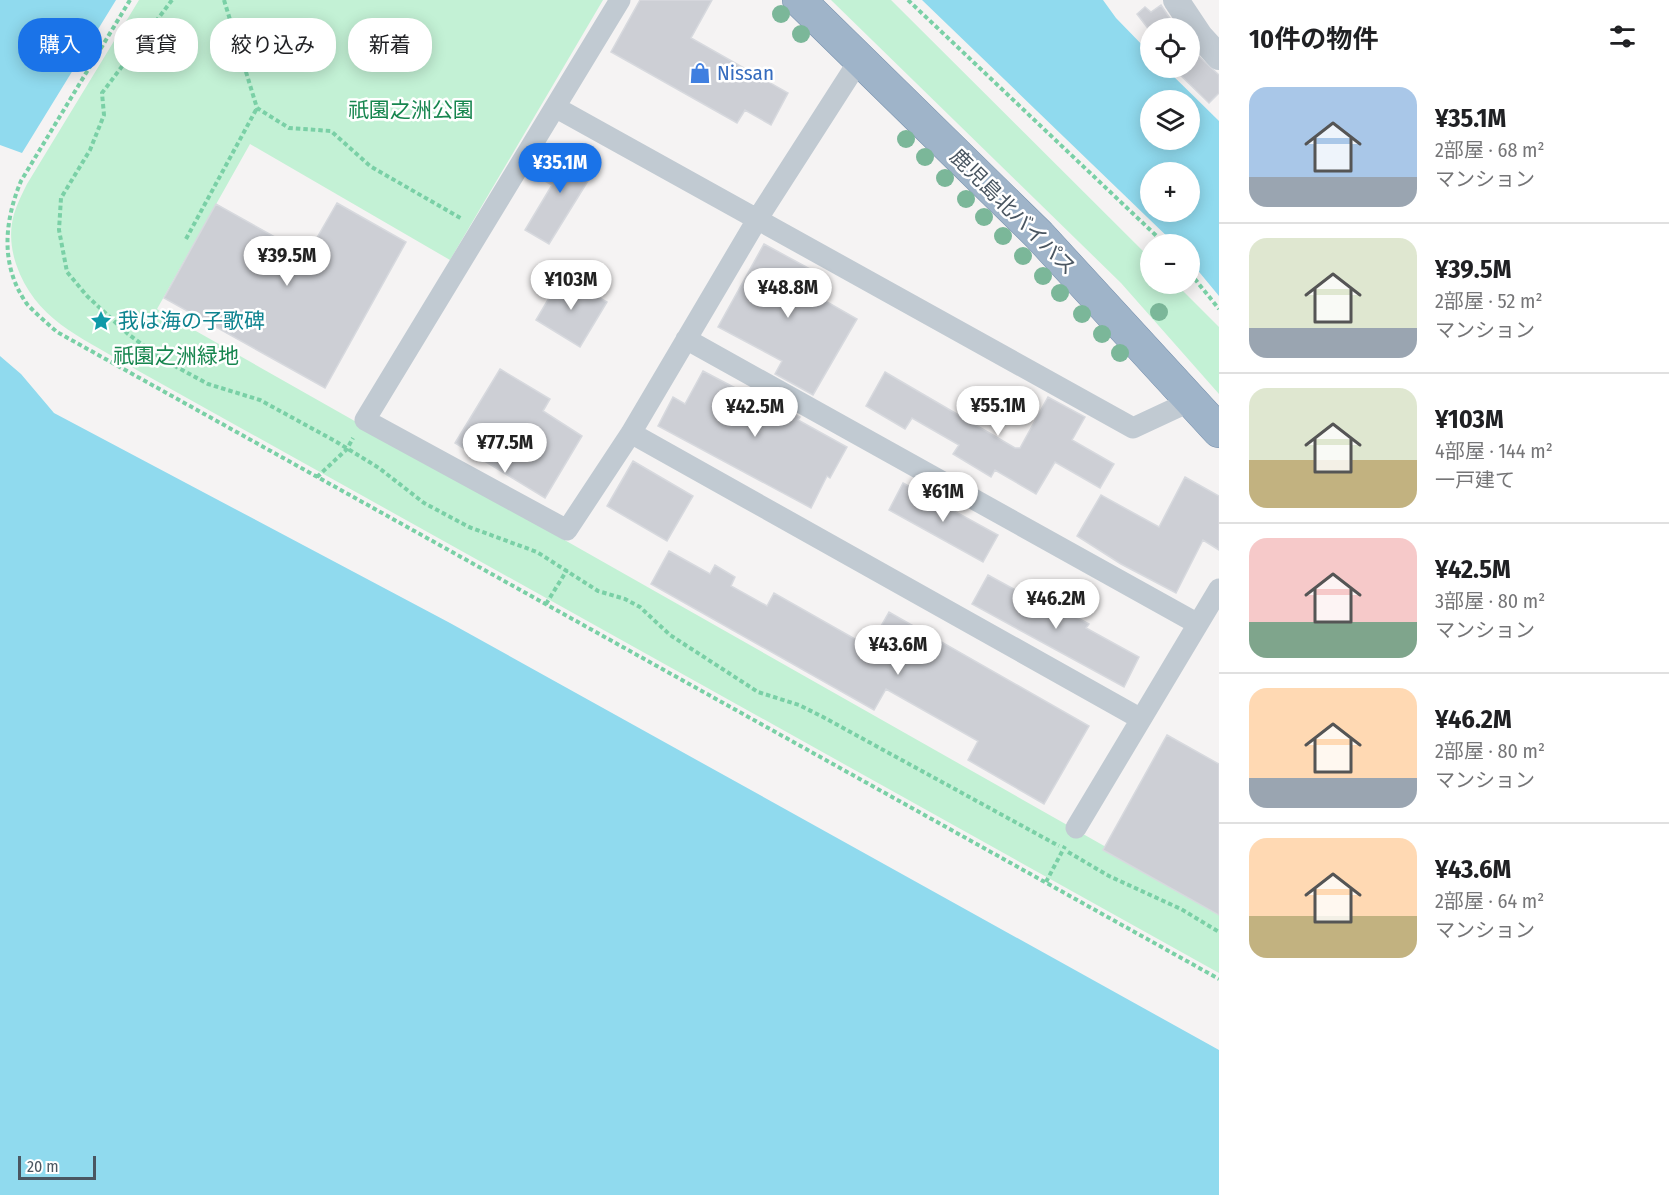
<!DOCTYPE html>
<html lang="ja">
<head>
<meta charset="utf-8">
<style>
	:root { --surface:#fff; --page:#f2f2f2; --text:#202124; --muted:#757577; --line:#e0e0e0; --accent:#1a73e8 }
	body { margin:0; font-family:"Fira Sans Condensed","Noto Sans JP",sans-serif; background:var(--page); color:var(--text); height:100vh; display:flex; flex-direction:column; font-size:22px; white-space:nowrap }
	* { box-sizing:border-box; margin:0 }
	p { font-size:20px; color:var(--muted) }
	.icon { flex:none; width:33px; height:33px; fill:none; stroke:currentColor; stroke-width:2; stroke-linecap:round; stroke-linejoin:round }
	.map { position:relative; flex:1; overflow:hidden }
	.sheet { display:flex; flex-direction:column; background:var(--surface); width:450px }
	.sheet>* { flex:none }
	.hud { position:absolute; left:18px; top:18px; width:570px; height:54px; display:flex; gap:12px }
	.fabs { position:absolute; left:1140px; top:18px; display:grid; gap:12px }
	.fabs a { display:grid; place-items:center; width:60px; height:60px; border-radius:50%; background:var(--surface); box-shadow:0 3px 15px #0003; font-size:30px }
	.scale { position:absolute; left:18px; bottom:15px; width:78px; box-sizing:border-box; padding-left:6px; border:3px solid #4a5661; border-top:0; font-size:16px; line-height:21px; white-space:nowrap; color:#4a5661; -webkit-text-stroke:4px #fff; paint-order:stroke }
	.price { position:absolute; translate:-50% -51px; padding:0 14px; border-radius:21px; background:#fff; color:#222; font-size:20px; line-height:39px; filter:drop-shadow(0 2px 3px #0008) }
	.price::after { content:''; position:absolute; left:50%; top:36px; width:18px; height:14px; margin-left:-9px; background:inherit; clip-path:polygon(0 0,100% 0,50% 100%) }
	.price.current { background:var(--accent); color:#fff }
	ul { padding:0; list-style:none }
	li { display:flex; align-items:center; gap:18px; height:150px; padding:0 30px }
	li+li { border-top:2px solid var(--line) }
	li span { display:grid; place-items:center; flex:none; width:168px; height:120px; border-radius:18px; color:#555 }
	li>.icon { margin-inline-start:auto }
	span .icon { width:72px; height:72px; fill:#fffc; stroke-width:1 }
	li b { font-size:26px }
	h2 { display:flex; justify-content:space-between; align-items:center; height:72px; padding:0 30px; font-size:26px }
	.chip { padding:0 21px; border-radius:24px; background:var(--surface); box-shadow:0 3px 15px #0003; font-size:21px; line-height:54px }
	.chip.current { background:var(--accent); color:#fff }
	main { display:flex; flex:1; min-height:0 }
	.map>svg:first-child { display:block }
	.green { fill:#c3f1d5 }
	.water { fill:#90daee; fill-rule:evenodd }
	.building { fill:#cdcfd5; stroke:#d7d9de; stroke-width:1.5 }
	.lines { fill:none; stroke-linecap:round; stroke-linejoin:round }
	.trunk-casing { stroke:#7690ad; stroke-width:34 }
	.path { stroke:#7ad0a6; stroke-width:4; stroke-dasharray:4.5 3; stroke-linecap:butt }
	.minor { stroke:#c1cad2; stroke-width:21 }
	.tertiary { stroke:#c1cad2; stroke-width:26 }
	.trunk { stroke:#9fb4c9; stroke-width:33 }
	.tree { fill:#7bb799 }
	.labels { text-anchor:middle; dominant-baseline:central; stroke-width:5; stroke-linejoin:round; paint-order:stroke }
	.shop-label { font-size:21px; fill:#366cbe; stroke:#fff; text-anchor:start }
	.park-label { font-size:21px; fill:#17864f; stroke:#fff }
	.street-label { font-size:21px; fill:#4a5661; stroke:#fff }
	.culture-label { font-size:21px; fill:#0d838f; stroke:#fff; text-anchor:start }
</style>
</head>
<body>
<main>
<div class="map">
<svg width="1219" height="1195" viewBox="0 0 1219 1195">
	<rect width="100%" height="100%" fill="#f5f3f3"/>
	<path class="green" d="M139,0H603L450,260L250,144L157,309L1219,911V973L126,364C79,336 35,319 16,264C11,249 9,231 14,214C17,204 22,194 27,184Z
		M831,0H891L1150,258V284H1176L1219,327V394L1121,283Z"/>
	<path class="water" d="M0,0H116L22,153L0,145Z
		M922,0H1103L1116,18L1150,53V68H1165L1219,121V296L1190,261V244H1175ZM1190,100V140H1150V100ZM1150,172H1190V212H1150Z
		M0,356L21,374L54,413L450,623L1219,1050V1195H0Z"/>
	<path class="building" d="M640,0H712L691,38L788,93L771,125L745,110L737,123L611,52Z
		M1161,5L1167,14L1177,28H1150V31L1137,14L1145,7L1151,12Z
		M1190,48L1219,75V93L1209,103L1173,68H1190Z
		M563,147L596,168L549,244L525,230L552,185L543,180Z
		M337,203L406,242L325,388L164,298L216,204L307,255Z
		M764,244L823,276L813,294L857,319L813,395L775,374L782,361L718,327Z
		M562,276L607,302L580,347L536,320Z
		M500,369L550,399L543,411L582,436L545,498L455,443Z
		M703,371L760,401L762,396L800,417L798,420L847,447L830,478L827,476L811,508L658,426L673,397L685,404Z
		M885,372L1015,448H1020L1048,397L1085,417L1072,440L1114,464L1100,488L1055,462L1036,494L995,470L991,477L953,454L959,445L912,418L905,429L866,406Z
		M633,461L693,496L667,541L607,506Z
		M1185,477L1219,496V550L1203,540L1176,593L1121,564L1077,536L1101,495L1159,527Z
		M903,483L998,535L983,562L889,510Z
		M669,551L710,574L715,565L735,577L731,586L767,606L774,593L869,647L889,612L1089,726L1044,804L968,760L978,741L886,689L874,710L651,584Z
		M988,575L1041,604L1044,599L1089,624L1086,628L1139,657L1124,687L972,604Z
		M1167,735L1219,764V915L1103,850Z"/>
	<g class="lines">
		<defs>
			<path id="trunk" d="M799,0L1039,235L1219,431"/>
		</defs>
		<use href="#trunk" class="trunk-casing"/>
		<path class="path" d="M130,0L21,181C4,222 0,266 27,304C36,314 47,323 57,332L1219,979
			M172,0L102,93L104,115L90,150L61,198L59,230L67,272L87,296L128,334L162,359L208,384L260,400L335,441L379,468L424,503L469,527L537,552L598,591L625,599L640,607L670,635L758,692L799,705L823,717L1059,846
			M224,0L257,108L289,128L331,131L370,166L462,219
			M908,0L1165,244
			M186,239L257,108
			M1190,273L1219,309
			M317,477L347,449L353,438
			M546,604L567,570
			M1068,852L1109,876L1181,909L1219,932
			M1046,882L1065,846"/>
		<path class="minor" d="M620,0L365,420L567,530L631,433L758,218L860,59
			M555,107L1133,428L1191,401
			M686,339L1198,624
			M631,433L1141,719
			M1076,828L1219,589"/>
		<path class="tertiary" d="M1176,0L1200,36L1219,57"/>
		<use href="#trunk" class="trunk"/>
	</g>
	<g class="tree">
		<circle cx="781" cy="14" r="9"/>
		<circle cx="801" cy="34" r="9"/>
		<circle cx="906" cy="139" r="9"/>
		<circle cx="925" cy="157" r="9"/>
		<circle cx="945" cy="178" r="9"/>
		<circle cx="966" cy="199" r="9"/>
		<circle cx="984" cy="217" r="9"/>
		<circle cx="1003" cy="236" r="9"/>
		<circle cx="1023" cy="256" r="9"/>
		<circle cx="1043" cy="276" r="9"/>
		<circle cx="1060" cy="293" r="9"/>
		<circle cx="1159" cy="312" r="9"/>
		<circle cx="1082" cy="314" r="9"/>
		<circle cx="1102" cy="334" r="9"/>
		<circle cx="1120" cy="353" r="9"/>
	</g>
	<defs>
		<symbol id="shop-bare" viewBox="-9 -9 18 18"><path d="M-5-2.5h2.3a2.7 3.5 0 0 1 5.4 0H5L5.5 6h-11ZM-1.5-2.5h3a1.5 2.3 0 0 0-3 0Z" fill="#3f7fe0" stroke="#fff" stroke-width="2.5" paint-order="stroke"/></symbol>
		<symbol id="sight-bare" viewBox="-9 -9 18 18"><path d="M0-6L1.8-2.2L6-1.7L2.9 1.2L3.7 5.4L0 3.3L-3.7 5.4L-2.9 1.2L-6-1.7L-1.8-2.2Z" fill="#0f9aa8" stroke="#fff" stroke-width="2.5" paint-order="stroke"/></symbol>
	</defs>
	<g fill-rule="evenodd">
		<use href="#shop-bare" x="685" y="58" width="30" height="30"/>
		<use href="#sight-bare" x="86" y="306" width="30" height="30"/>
	</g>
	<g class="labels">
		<g class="shop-label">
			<text x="717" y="73">Nissan</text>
		</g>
		<g class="park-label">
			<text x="411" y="110">祇園之洲公園</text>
			<text x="176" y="356">祇園之洲緑地</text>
		</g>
		<g class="street-label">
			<text transform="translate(1013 212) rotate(45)">鹿児島北バイパス</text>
		</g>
		<g class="culture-label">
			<text x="118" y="321">我は海の子歌碑</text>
		</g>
	</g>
</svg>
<div class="fabs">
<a><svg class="icon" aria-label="locate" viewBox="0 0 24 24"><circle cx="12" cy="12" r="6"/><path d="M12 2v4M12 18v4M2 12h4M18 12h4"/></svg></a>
<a><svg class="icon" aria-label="layers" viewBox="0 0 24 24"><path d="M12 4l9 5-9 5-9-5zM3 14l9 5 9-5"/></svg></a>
<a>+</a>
<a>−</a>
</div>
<div class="scale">20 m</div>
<b class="price current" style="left:560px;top:194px">¥35.1M</b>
<b class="price" style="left:287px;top:287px">¥39.5M</b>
<b class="price" style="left:571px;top:311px">¥103M</b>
<b class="price" style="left:788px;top:319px">¥48.8M</b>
<b class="price" style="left:998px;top:437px">¥55.1M</b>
<b class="price" style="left:755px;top:438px">¥42.5M</b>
<b class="price" style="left:505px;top:474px">¥77.5M</b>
<b class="price" style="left:943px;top:523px">¥61M</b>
<b class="price" style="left:1056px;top:630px">¥46.2M</b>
<b class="price" style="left:898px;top:676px">¥43.6M</b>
<div class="hud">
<a class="chip current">購入</a>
<a class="chip">賃貸</a>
<a class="chip">絞り込み</a>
<a class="chip">新着</a>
</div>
</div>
<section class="sheet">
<h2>10件の物件<svg class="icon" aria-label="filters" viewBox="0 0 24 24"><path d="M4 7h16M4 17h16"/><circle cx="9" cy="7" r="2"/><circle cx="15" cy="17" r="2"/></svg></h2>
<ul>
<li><span style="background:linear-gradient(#a9c7e8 75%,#9aa5b1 0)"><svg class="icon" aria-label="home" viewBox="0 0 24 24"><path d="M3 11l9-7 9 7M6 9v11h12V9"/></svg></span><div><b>¥35.1M</b><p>2部屋 · 68 m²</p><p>マンション</p></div></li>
<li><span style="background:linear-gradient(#dfe7d0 75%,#9aa5b1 0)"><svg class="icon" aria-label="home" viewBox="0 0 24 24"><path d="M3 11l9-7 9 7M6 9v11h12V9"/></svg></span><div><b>¥39.5M</b><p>2部屋 · 52 m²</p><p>マンション</p></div></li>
<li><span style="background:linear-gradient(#dfe7d0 60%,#c2b280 0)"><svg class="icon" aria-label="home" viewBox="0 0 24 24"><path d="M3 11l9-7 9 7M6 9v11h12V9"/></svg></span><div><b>¥103M</b><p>4部屋 · 144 m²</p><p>一戸建て</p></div></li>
<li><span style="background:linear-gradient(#f6c9c9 70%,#7fa58c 0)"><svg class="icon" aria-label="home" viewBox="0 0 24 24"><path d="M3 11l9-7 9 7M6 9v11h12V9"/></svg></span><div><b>¥42.5M</b><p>3部屋 · 80 m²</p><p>マンション</p></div></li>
<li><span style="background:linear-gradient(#ffd9b3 75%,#9aa5b1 0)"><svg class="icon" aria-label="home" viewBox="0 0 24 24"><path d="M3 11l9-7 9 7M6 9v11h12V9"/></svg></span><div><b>¥46.2M</b><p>2部屋 · 80 m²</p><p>マンション</p></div></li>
<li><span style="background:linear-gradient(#ffd9b3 65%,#c2b280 0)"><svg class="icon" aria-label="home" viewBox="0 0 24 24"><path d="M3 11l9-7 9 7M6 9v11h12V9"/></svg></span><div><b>¥43.6M</b><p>2部屋 · 64 m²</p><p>マンション</p></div></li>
</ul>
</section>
</main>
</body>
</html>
